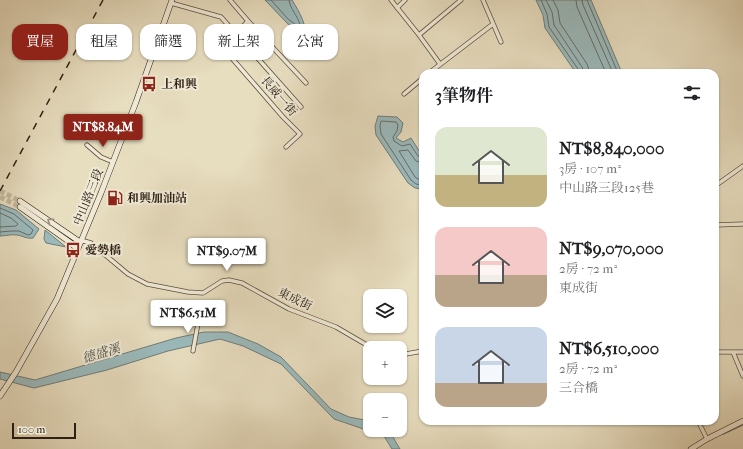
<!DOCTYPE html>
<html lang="zh-TW">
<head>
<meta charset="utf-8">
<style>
	:root { --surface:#fff; --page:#f6f6f6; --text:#202124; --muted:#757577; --accent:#8f2418 }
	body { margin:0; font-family:"IM FELL French Canon","Noto Serif TC",serif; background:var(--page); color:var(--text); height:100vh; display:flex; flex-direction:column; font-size:15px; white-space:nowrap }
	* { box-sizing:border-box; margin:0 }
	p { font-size:13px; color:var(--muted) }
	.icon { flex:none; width:22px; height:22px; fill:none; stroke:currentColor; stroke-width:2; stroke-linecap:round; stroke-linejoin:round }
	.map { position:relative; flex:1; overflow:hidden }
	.sheet { position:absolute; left:419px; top:69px; width:300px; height:356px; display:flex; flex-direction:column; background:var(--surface); border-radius:12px; box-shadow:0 1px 3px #0004 }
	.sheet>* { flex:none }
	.top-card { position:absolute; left:12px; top:24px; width:347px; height:36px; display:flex; gap:8px }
	.controls { position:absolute; left:363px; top:289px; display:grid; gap:8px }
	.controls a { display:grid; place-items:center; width:44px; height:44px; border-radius:8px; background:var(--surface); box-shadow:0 1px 3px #0004; font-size:20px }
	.scale { position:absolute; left:12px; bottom:10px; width:64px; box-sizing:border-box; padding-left:4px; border:2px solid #2f2015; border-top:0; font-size:11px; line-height:14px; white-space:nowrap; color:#2f2015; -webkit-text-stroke:3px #efe9d5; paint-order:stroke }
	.price { position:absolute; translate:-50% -34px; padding:0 9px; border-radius:4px; background:#fff; color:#222; font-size:13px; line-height:26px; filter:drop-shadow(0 1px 2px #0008) }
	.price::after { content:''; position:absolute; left:50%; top:24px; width:12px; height:9px; margin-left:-6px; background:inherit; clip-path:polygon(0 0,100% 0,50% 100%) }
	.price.on { background:var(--accent); color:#fff }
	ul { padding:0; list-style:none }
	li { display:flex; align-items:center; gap:12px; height:100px; padding:0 16px }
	li span { display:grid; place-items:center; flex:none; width:112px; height:80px; border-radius:12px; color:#555 }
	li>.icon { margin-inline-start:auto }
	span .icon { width:48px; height:48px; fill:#fffc; stroke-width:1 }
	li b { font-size:17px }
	h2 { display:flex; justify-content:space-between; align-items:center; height:48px; padding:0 16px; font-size:17px }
	.pill { padding:0 14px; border-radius:12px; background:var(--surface); box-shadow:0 1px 3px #0004; font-size:14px; line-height:36px }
	.pill.on { background:var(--accent); color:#fff }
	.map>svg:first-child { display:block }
	.water { fill:#9bbabc; stroke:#707c79 }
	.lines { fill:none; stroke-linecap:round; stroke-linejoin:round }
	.shore { stroke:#656d68; stroke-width:1 }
	.stream { stroke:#707c79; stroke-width:1.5 }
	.secondary-tunnel { stroke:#c2b79d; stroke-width:5; stroke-dasharray:5 2.5; stroke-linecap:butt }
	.street-casing { stroke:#5d4f40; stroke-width:5 }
	.secondary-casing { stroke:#2f2015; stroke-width:6 }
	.street { stroke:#efe9d5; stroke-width:3.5 }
	.secondary { stroke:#efe9d5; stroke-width:5 }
	.rail { stroke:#2f2015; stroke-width:1.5; stroke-dasharray:7 7; stroke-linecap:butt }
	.oneway { stroke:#998f7f }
	.labels { text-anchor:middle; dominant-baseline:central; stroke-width:4; stroke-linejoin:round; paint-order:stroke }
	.poi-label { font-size:12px; font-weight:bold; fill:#2f2015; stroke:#efe9d5; text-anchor:start }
	.street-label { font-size:12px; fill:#2f2015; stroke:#efe9d5 }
	.water-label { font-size:13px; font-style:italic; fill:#4f4e47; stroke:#efe9d5 }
</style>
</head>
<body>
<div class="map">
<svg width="743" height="449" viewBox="0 0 743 449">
	<rect width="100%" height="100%" fill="#e7ddbf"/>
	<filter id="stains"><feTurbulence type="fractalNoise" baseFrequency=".005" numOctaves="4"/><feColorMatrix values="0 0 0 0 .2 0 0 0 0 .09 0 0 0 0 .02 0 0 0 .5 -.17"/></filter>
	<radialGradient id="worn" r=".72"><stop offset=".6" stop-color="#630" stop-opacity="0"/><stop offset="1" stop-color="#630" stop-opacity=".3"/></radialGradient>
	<path class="water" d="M265,0H292C300,13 307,25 306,40L286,22Z
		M536,0H591L622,73H576L545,28L543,15Z
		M378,116L397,117L403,123L401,132L396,138L403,142L411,138L423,157V189L415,188L408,183L376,135L375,126Z
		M0,204L16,210L39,229L33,238C27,239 23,236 17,235C11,234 6,236 0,236Z
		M45,230L66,247L46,243L44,239Z
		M204,332H228L258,344L281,357L331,409L349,417L370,421V430C392,430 389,431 400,449H392L384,436L334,419L281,364L243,346L220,339L168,351L107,370L34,388L0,379V372L35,380L176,338Z"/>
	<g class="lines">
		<path class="shore" d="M271,0L288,19L299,27L300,25C298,16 290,9 289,0
			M541,0L547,14L549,27L578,69L579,73
			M546,0L552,12L554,25L582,67L584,73
			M553,0L558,10L560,23L587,64L590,73
			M576,0L577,7L606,73
			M582,0L583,5L613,73
			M587,0L618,73
			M423,158L418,156L410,144L402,146L394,141L393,137L397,131L398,125L396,122L381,121L380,126L381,134L411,180L416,184L423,185
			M423,163L416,161L408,150L399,151L415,177L418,179L423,180
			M0,208L14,214L33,230L31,234L28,235L19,231H11L0,232
			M0,213L11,218L18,224L16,226L0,227"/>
		<path class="stream" d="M723,434L743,425"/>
		<path class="secondary-tunnel" d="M0,191L20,201
			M0,197L20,207"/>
		<defs>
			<path id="street" d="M230,0L248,21L306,83
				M391,0L419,35L440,64
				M483,0L501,42
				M171,3L221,17L301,107
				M397,8L405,0
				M248,21L223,48L283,117L300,134L286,147
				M419,35L461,0
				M429,73L493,24
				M404,94L423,78
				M87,145L101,157L113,162
				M715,186L743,166
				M715,225L743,224
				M80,242L84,241L91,243L128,274L147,284L188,292L203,293L222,281L229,280L242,283L289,309L336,327L372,348
				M193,351L199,318
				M715,352H743
				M733,352L743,376
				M400,355L423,351
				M698,421L707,439"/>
			<path id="secondary" d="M20,201L80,242
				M20,207L71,243L77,249
				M0,396L16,372L57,299L101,193L136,102L172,0
				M691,449L707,439L743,421"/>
		</defs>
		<use href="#street" class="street-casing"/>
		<use href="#secondary" class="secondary-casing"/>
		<use href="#street" class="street"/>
		<use href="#secondary" class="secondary"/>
		<path class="rail" d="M0,191L103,0"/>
	</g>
	<defs><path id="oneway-chevron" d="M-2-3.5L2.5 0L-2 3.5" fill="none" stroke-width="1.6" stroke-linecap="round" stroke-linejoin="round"/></defs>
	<use class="oneway" href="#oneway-chevron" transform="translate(50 221) rotate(-145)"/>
	<defs>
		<symbol id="bus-bare" viewBox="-9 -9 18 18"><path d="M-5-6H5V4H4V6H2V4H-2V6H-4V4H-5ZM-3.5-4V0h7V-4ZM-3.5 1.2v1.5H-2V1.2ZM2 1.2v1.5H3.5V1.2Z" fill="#8f2418" stroke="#efe9d5" stroke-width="2.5" paint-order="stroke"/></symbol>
		<symbol id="fuel-bare" viewBox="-9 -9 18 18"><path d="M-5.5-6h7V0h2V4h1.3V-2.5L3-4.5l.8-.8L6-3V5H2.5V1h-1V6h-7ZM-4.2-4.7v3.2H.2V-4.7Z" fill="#8f2418" stroke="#efe9d5" stroke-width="2.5" paint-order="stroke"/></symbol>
	</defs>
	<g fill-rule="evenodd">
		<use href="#bus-bare" x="138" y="73" width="22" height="22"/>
		<use href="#fuel-bare" x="104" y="187" width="22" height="22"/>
		<use href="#bus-bare" x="62" y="239" width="22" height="22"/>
	</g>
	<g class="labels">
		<g class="poi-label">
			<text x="161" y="84">上和興</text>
			<text x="127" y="198">和興加油站</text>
			<text x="85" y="250">愛勢橋</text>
		</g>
		<g class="street-label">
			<text transform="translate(279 96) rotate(49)">長威一街</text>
			<text transform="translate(88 197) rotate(-68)">中山路三段</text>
			<text transform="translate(295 299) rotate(25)">東成街</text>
		</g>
		<g class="water-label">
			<text transform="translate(101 353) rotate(-16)">德盛溪</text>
		</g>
	</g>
	<rect width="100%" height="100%" filter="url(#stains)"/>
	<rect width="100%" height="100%" fill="url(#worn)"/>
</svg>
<div class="controls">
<a><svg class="icon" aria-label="layers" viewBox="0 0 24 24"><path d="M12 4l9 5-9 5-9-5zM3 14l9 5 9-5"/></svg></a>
<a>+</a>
<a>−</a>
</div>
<div class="scale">100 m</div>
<b class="price on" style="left:103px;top:148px">NT$8.84M</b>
<b class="price" style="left:227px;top:272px">NT$9.07M</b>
<b class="price" style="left:188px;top:334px">NT$6.51M</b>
<div class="top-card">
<a class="pill on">買屋</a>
<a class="pill">租屋</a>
<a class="pill">篩選</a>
<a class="pill">新上架</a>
<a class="pill">公寓</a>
</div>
<section class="sheet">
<h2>3筆物件<svg class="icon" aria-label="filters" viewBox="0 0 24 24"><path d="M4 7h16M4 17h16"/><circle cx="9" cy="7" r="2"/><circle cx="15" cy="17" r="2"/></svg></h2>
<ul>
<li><span style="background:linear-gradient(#dfe7d0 60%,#c2b280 0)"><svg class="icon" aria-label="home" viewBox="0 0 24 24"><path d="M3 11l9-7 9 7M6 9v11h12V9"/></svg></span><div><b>NT$8,840,000</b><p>3房 · 107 m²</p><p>中山路三段125巷</p></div></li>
<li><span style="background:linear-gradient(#f6c9c9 60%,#b9a48a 0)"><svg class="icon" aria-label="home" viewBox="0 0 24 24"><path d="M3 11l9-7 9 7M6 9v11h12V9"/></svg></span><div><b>NT$9,070,000</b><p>2房 · 72 m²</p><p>東成街</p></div></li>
<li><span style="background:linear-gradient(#c9d6e8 70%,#b9a48a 0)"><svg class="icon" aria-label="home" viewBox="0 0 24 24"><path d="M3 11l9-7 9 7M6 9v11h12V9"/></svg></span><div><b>NT$6,510,000</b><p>2房 · 72 m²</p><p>三合橋</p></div></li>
</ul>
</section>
</div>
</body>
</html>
